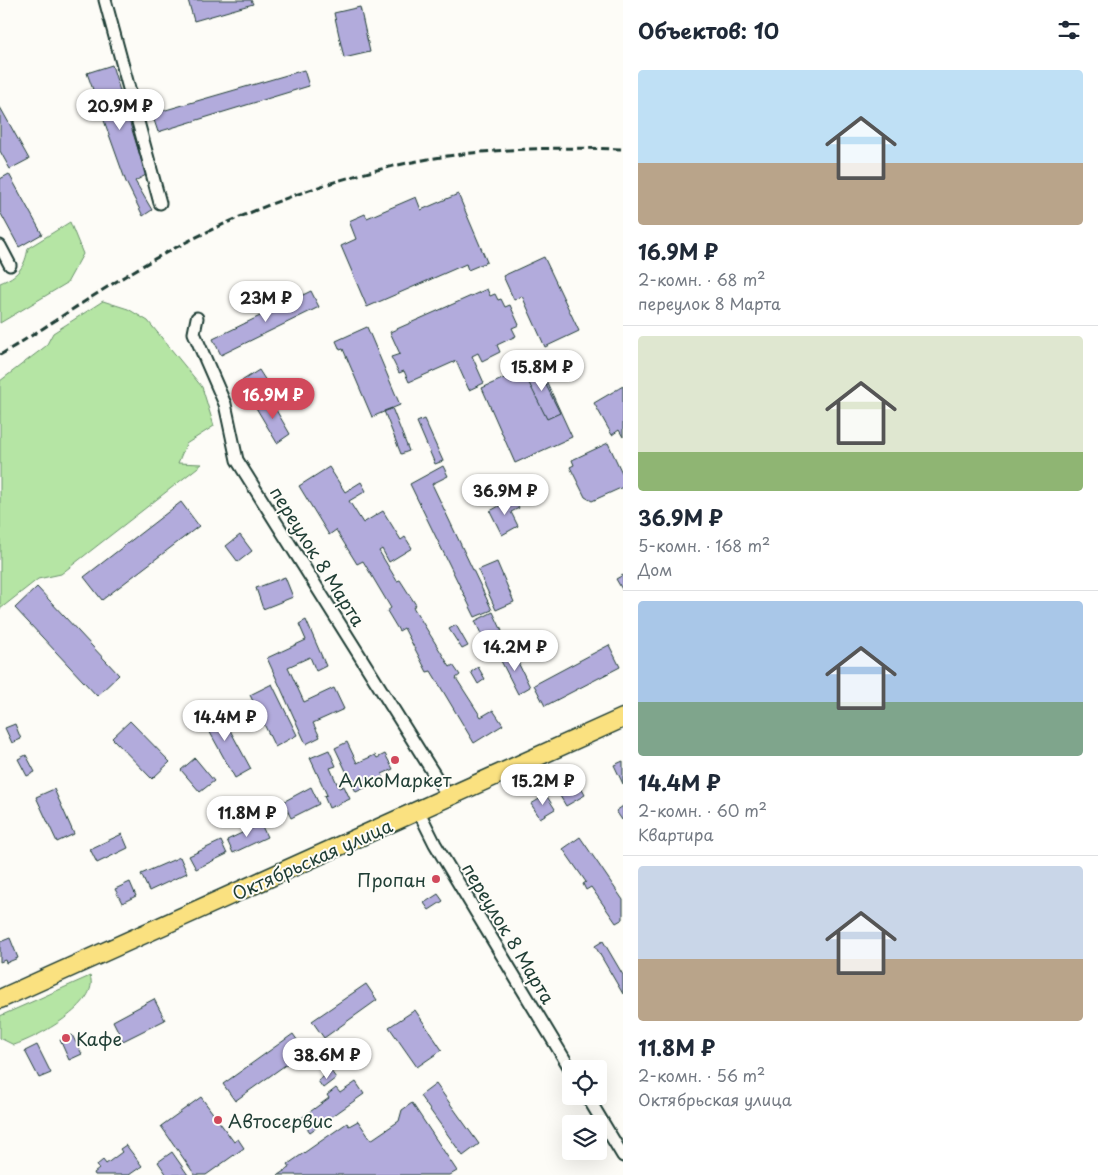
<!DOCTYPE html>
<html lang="ru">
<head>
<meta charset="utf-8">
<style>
	:root { --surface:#fff; --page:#f6f6f7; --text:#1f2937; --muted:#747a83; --line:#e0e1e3; --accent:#d1495b }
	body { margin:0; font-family:"Playpen Sans",sans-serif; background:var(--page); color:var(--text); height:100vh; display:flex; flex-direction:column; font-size:19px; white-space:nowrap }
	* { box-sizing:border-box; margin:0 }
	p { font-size:16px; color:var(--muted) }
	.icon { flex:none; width:28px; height:28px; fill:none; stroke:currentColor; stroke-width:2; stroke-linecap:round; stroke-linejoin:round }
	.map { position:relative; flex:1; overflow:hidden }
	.details { display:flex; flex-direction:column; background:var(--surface); width:475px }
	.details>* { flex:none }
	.fabs { position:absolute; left:562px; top:1060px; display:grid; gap:10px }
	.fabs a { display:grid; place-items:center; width:45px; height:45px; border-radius:5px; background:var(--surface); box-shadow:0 5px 20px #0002; font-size:25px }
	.price { position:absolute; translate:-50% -42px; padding:0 11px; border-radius:18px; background:#fff; color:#222; font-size:16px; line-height:32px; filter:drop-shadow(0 1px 2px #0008) }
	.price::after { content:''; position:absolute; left:50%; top:30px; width:15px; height:11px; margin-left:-8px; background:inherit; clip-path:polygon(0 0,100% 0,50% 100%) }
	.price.active { background:var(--accent); color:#fff }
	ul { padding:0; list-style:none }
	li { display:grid; align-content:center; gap:10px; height:265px; padding:0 15px }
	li+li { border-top:1px solid var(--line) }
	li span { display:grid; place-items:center; height:155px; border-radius:5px; color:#555 }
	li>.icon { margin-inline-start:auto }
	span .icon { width:90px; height:90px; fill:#fffc; stroke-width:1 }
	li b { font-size:21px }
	h2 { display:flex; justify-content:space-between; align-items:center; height:60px; padding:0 15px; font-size:21px }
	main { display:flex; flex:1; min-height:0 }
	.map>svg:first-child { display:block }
	.green { fill:#b5e5a4; stroke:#6a916c }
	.building { fill:#b2abdc; stroke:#1f3d34 }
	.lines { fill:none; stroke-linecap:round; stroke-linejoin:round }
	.minor-casing { stroke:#1f3d34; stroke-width:15 }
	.primary-casing { stroke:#1f3d34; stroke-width:21 }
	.minor { stroke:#fdfcf7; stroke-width:11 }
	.primary { stroke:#fae180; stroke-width:18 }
	.rail { stroke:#1f3d34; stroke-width:3; stroke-dasharray:8 4; stroke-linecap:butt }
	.poi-dot { fill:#d1495b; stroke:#fdfcf7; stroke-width:2 }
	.labels { text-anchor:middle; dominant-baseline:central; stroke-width:4; stroke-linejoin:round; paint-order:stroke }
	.street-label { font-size:18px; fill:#1f3d34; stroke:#fdfcf7 }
	.poi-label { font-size:18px; fill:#1f3d34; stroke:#fdfcf7; text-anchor:start }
</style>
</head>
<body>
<main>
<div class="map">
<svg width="623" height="1175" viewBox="0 0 623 1175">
	<rect width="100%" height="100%" fill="#fdfcf7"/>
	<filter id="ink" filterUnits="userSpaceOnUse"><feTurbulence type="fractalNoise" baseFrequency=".02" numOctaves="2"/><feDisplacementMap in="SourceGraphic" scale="10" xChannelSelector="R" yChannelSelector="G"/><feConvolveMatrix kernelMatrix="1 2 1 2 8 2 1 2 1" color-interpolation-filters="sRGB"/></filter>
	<g filter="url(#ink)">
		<path class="green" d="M70,222L83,254L67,283L0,323V283C18,276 25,267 28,248Z
			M103,301L128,309L148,321L202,387L214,426L186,444L178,463L202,464L61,574L38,579L0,609V381L46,346L53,333Z
			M90,976C101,1004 36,1038 14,1045L0,1038V1016Z"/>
		<path class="building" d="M188,0H251L253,4L194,21Z
			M360,7L370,52L344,58L334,13Z
			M112,65L146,175L135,181L152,210L143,216L126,182L87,73Z
			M304,70L309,86L158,132L152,114Z
			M0,107L29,159L10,169L0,151Z
			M9,174L42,234L19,247L0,212V179Z
			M458,194L487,262L468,270L466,264L367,307L341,246L356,239L349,221L365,214L367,218L416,197L421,210Z
			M544,257L579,331L545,347L522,296L514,300L503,276Z
			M487,289L490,296L495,294L498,300L501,299L505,307L510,305L519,325L512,328L516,336L497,345L500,352L482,361L478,353L472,356L484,383L469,390L456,361L409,382L404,371L399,373L391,357L400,354L390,332Z
			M311,291L319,307L221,355L213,339Z
			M367,327L400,405L372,417L343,349L340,350L336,341Z
			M538,363L572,437L515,463L482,388Z
			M536,365L560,413L547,419L523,371Z
			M259,370L266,381L247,393L240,382Z
			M623,386V437L619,430L612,435L594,403Z
			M269,398L290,434L277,443L255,406Z
			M392,408L409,451L401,454L384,411Z
			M424,419L443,461L435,464L417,422Z
			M608,443L623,475V487L592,501L585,497L570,467L574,465L572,460Z
			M443,466L448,476L432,484L492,610L475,617L410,484Z
			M329,467L345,492L361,482L366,491L349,501L363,523L383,511L401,540L405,537L412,548L389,562L382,549L379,551L397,581L400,580L416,605L413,607L450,667L453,665L460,675L456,678L481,717L493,710L503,725L474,743L431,671L427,672L404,628L399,631L387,611L391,608L363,561L357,564L336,530L329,535L299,486Z
			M514,498L519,508L511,512L518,526L502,535L490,511Z
			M181,502L199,526L102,600L84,577Z
			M240,535L252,551L238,562L226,546Z
			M497,562L514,602L496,610L478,570Z
			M623,575V591L616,579Z
			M285,577L293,597L263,609L256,588Z
			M37,587L119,675L97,696L15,608Z
			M493,612L502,631L484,640L475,621Z
			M306,620L326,666L316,671L310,657L288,667L304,702L334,688L344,709L313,723L320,737L306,744L267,658L306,640L299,624Z
			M456,625L468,646L462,649L449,629Z
			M609,645L620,667L545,706L534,685Z
			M512,650L530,687L518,694L499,657Z
			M478,667L485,679L478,684L471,672Z
			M272,684L297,735L275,747L250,695Z
			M218,708L251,769L235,778L207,727L202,731L196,720Z
			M130,721L170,762L152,779L112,738Z
			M15,724L21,739L12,743L5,728Z
			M347,742L357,763L375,755L377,758L385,754L393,769L382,774L384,779L356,792L335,748Z
			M329,750L336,766L330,768L339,788L344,786L350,799L329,808L324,796L327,795L310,758Z
			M26,755L35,772L27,776L18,759Z
			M195,758L214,781L200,792L181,770Z
			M623,761V784L614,765Z
			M577,780L585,795L566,806L557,791Z
			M311,787L319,804L291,818L283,802Z
			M54,789L74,834L57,842L36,797Z
			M546,795L555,809L540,818L531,804Z
			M623,806V819L622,820L616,811Z
			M261,824L267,837L233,853L227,840Z
			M122,834L128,848L97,863L90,849Z
			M580,837L623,900V919L616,923L591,887L586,890L583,884L586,882L563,849Z
			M221,841L227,854L196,869L189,856Z
			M180,857L187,873L149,891L141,874Z
			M130,882L136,896L122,903L115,889Z
			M438,894L443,901L429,910L424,903Z
			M10,938L18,958L6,963L5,960L0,962V942Z
			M603,941L623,975V994L595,946Z
			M366,984L377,1000L324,1038L312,1021Z
			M154,999L165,1020L123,1041L113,1021Z
			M415,1010L442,1050L417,1067L389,1027Z
			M293,1034L305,1051L235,1101L223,1084Z
			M72,1035L82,1054L69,1060L60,1040Z
			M37,1045L51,1073L39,1078L25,1051Z
			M331,1071L336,1078L323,1088L318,1081Z
			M356,1082L364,1094L310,1132L300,1119L329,1098L327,1095L336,1088L340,1093Z
			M436,1084L479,1144L463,1156L420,1096Z
			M201,1097L234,1142L238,1139L244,1148L206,1175H195L161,1126Z
			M412,1103L457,1171L450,1175H278L290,1167L288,1164L347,1123L349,1126L358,1121L371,1140L399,1121L402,1110Z
			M126,1145L142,1166L129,1175H95L94,1173L99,1169L97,1165L103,1160L106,1164L122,1152L120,1149Z
			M172,1152L188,1175H167L158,1162Z"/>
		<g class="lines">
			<defs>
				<path id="minor" d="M105,0L160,203
					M0,246L10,265
					M197,318L194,333L225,404L237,460L449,798
					M419,812L435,844L571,1070
					M587,1096L623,1156"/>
				<path id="primary" d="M0,999L623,718"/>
			</defs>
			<use href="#minor" class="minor-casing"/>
			<use href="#primary" class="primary-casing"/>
			<use href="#minor" class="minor"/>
			<use href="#primary" class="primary"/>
			<path class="rail" d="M0,355C57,321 112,281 171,250C249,209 336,176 423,160C489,148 557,147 623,149"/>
		</g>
	</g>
	<g class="poi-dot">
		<circle cx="395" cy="760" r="5"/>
		<circle cx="436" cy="879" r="5"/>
		<circle cx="66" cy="1038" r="5"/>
		<circle cx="218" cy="1120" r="5"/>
	</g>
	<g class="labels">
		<g class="street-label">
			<text transform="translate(318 556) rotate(58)">переулок 8 Марта</text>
			<text transform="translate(312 859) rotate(-24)">Октябрьская улица</text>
			<text transform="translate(509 933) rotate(59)">переулок 8 Марта</text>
		</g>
		<g class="poi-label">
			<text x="395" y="779" text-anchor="middle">АлкоМаркет</text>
			<text x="426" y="879" text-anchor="end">Пропан</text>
			<text x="76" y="1038">Кафе</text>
			<text x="228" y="1120">Автосервис</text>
		</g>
	</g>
</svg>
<div class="fabs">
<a><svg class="icon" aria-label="locate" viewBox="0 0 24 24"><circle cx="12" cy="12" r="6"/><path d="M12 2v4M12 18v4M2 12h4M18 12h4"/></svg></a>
<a><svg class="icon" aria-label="layers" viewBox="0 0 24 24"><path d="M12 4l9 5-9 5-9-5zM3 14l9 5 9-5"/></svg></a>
</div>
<b class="price" style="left:120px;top:131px">20.9M ₽</b>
<b class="price" style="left:266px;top:323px">23M ₽</b>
<b class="price" style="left:542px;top:392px">15.8M ₽</b>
<b class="price active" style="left:273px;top:420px">16.9M ₽</b>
<b class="price" style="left:505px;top:516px">36.9M ₽</b>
<b class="price" style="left:515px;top:672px">14.2M ₽</b>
<b class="price" style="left:225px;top:742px">14.4M ₽</b>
<b class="price" style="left:543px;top:806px">15.2M ₽</b>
<b class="price" style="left:247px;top:838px">11.8M ₽</b>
<b class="price" style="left:327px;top:1080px">38.6M ₽</b>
</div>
<section class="details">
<h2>Объектов: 10<svg class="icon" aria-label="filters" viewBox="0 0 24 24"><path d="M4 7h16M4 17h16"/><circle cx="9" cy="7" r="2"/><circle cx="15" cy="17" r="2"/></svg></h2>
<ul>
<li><span style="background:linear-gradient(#bfe0f5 60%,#b9a48a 0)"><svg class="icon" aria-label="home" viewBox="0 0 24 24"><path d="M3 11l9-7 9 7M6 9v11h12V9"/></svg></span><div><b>16.9M ₽</b><p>2-комн. · 68 m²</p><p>переулок 8 Марта</p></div></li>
<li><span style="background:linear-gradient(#dfe7d0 75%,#8fb573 0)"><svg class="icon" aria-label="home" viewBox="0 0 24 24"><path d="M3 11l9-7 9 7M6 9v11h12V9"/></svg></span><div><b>36.9M ₽</b><p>5-комн. · 168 m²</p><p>Дом</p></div></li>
<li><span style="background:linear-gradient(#a9c7e8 65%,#7fa58c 0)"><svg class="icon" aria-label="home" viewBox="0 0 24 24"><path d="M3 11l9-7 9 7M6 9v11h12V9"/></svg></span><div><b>14.4M ₽</b><p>2-комн. · 60 m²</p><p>Квартира</p></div></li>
<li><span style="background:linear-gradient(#c9d6e8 60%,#b9a48a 0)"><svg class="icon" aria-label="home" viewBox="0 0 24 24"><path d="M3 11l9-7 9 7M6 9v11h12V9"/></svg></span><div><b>11.8M ₽</b><p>2-комн. · 56 m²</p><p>Октябрьская улица</p></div></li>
</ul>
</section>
</main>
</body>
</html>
